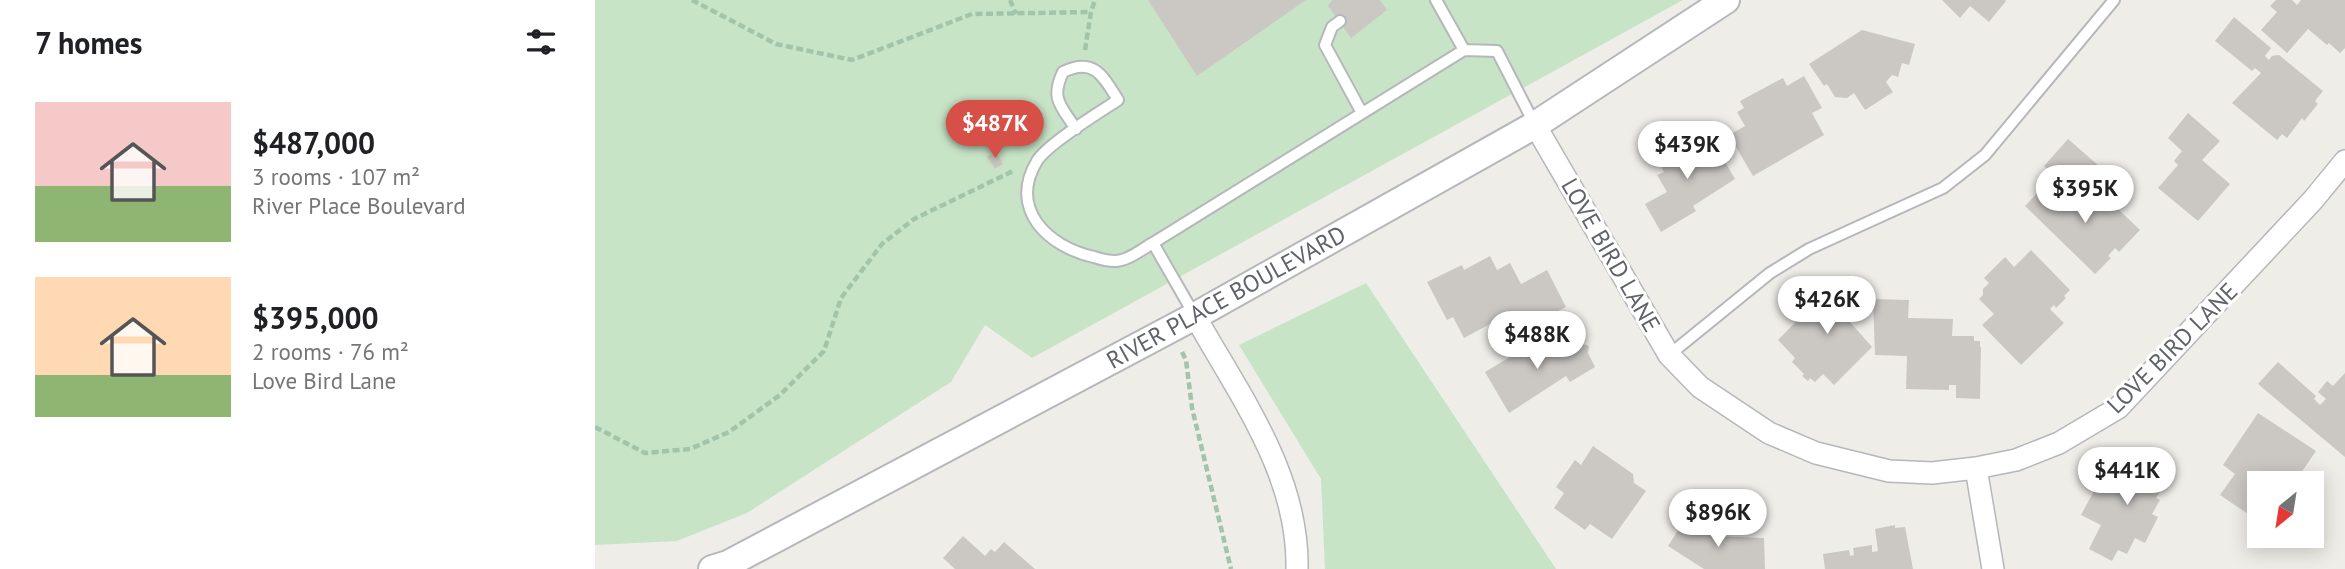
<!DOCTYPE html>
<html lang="en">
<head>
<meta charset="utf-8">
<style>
	:root { --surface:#fff; --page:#f6f6f6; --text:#202124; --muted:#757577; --accent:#d65047 }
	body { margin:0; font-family:"PT Sans",sans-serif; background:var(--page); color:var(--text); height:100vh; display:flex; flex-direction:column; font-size:26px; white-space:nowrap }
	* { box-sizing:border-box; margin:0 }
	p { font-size:23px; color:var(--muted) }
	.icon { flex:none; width:38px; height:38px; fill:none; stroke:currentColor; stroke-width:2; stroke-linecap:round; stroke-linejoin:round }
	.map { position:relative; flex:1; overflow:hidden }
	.drawer { display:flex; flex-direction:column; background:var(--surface); width:595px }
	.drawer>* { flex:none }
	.needle { width:46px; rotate:210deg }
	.tools { position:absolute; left:1652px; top:471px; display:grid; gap:14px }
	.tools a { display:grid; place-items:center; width:77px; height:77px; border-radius:0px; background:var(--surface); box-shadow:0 4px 18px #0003; font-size:35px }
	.price { position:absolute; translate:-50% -60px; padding:0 16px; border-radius:24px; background:#fff; color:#222; font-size:23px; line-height:46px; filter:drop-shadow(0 2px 4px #0008) }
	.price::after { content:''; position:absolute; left:50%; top:42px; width:21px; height:16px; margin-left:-10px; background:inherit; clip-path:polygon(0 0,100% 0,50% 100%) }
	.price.selected { background:var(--accent); color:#fff }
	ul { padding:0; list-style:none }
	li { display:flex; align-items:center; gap:21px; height:175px; padding:0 35px }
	li span { display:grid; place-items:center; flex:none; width:196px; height:140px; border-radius:0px; color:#555 }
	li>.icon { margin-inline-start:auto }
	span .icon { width:84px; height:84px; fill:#fffc; stroke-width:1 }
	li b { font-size:30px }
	h2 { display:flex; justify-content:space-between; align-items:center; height:84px; padding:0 35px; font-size:30px }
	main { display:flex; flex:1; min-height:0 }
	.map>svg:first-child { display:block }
	.green { fill:#c8e4c7 }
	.building { fill:#cbc8c4 }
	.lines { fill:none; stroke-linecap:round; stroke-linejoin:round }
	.service-casing { stroke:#b5b7ba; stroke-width:14 }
	.minor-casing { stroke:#b5b7ba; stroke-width:24 }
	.tertiary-casing { stroke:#b5b7ba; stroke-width:30 }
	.path { stroke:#a1c4ab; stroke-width:4.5; stroke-dasharray:7 3.5; stroke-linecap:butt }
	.service { stroke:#fff; stroke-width:10 }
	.minor { stroke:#fff; stroke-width:21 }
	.tertiary { stroke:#fff; stroke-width:26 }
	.labels { text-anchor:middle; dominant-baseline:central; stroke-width:6; stroke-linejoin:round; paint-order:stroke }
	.street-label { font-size:24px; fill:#5f6266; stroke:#fff }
</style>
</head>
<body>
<main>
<section class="drawer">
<h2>7 homes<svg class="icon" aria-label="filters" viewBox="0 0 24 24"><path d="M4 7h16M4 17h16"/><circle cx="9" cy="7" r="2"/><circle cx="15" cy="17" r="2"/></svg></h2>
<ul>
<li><span style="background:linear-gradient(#f6c9c9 60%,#8fb573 0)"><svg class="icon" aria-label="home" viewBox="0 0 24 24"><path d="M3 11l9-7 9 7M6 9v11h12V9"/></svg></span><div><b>$487,000</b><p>3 rooms · 107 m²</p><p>River Place Boulevard</p></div></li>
<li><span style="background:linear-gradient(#ffd9b3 70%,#8fb573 0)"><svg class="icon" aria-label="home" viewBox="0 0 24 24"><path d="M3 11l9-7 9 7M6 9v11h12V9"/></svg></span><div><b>$395,000</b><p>2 rooms · 76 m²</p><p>Love Bird Lane</p></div></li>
</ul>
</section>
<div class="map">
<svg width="1750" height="569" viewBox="0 0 1750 569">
	<rect width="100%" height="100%" fill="#efede8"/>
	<path class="green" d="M0,0H1088L437,358L390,325L356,382L152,513L82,541L0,545Z
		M771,283L961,569H730L726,479L644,345Z"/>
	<path class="building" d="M553,0H711L602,76Z
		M737,0H785L792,10L756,38L733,6Z
		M1347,0H1410L1411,1L1394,22L1375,6L1365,18Z
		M1681,0H1697L1702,5L1706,0H1750V48L1745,53L1734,43L1732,45L1713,29L1692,53L1666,30L1682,12L1675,6Z
		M1639,17L1676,48L1670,56L1674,60L1677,56L1684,55L1728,91L1720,101L1723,104L1709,121L1707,118L1692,138L1687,134L1682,140L1637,103L1666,73L1660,68L1657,71L1620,41Z
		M1267,30L1320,44L1314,65L1307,63L1303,77L1297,75L1291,82L1298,92L1270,110L1259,93L1252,98L1240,97L1232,84L1229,86L1214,64Z
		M1209,76L1227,108L1217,113L1229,135L1158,176L1134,135L1150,126L1142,112L1149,108L1145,101L1188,78L1192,86Z
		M1593,113L1625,141L1607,160L1635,184L1603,221L1563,188L1583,165L1579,161L1587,151L1573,138Z
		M1116,138L1140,179L1098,206L1101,211L1066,232L1050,204L1072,192L1062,175L1069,172L1060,155L1081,143L1085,151L1098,144L1099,147Z
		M1473,139L1504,166L1480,194L1449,166Z
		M401,152L408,164L400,169L392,157Z
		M1447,188L1455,195L1463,188L1485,208L1503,190L1545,230L1524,252L1520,248L1513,256L1516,258L1500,274L1430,206Z
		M1436,250L1475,290L1469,296L1471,298L1461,308L1459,305L1455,309L1469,323L1426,365L1387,325L1399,314L1384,299L1388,295V289L1394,283L1389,278L1410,257L1419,267Z
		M895,256L902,270L915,263L926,284L952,270L971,307L928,329L923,321L900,333L895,324L869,338L858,317L852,320L832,282L867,265L869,270Z
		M1264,279L1263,307L1249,304L1247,313L1277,347L1239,385L1228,374L1220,382L1215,378L1213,381L1207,376L1209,374L1197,362L1200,358L1183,340L1226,296L1235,305L1236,280Z
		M1278,299L1314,300L1313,318L1358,319L1357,336H1379V341H1385V347H1386L1385,399L1361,398V385H1354V390L1311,389L1312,356L1280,355Z
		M938,338L955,343L953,348L967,352L975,348L977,341L994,346L993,353L1000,367L975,382L971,376L914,413L890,372L932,347Z
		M1683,362L1721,396L1719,399L1725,405L1731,399L1723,392L1732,381L1738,386L1750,373V457L1663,384Z
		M1663,413L1721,451L1699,483H1664V513L1663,512L1659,518L1625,495L1640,474L1628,465Z
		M998,446L1038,474L1039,483L1051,491L1017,539L995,524L990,530L959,508L969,493L961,487L980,460L986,465Z
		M1549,450L1578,466L1575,471L1577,472L1561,498L1565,500L1557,514L1563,517L1550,543L1540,538L1532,554L1523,550L1517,561L1494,549L1506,525L1486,515L1506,478L1520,486L1521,476L1524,474H1532L1536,476L1538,484L1544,474L1538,470Z
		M1091,518L1116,536L1169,538L1170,569H1109L1073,546Z
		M1300,525V528L1310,527L1318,569H1230L1228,554L1254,550L1255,556L1259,555L1258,548L1277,545V552L1283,551L1280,529Z
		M368,536L390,556L396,549L400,552L409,542L440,569H360L348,558Z"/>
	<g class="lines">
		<defs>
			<path id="service" d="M841,0L869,50
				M745,21L737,27L730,45L767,113
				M481,129C466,106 455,99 468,72C499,57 508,76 523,100C505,112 452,144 442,161C413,209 453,247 499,257C505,259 513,261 520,261C533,261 547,249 558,243
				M600,316L558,243L869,50L902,51L940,125
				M1074,355L1175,273L1214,249L1348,188L1390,155L1519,0"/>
			<path id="minor" d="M940,125L1074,355L1105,387L1174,433L1221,453L1294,471L1337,473L1381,468L1421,460L1464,443L1523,408L1718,200L1750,161
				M600,316C644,395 704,474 702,569
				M1381,468L1398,569"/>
			<path id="tertiary" d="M117,569L133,564L600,316L940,125L1131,0"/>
		</defs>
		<use href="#service" class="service-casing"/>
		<use href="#minor" class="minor-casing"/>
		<use href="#tertiary" class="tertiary-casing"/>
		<path class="path" d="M97,0L181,44L257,60L377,14L496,12
			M415,0L421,14
			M490,50L496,12L500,0
			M587,352L591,360L597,408L636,569
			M0,427L50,453L95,449L134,432L185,395L229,351L246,298L287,244L319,219L418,171"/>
		<use href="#service" class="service"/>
		<use href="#minor" class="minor"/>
		<use href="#tertiary" class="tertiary"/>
	</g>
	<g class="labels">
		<g class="street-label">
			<text transform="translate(1016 255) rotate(60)">LOVE BIRD LANE</text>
			<text transform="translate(631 297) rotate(-29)">RIVER PLACE BOULEVARD</text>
			<text transform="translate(1577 348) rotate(-45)">LOVE BIRD LANE</text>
		</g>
	</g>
</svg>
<div class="tools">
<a><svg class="needle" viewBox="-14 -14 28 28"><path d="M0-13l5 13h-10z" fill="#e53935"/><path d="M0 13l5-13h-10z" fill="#757577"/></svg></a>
</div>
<b class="price selected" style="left:400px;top:160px">$487K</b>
<b class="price" style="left:1092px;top:181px">$439K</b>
<b class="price" style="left:1490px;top:225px">$395K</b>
<b class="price" style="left:1232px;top:336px">$426K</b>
<b class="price" style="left:942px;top:371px">$488K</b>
<b class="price" style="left:1532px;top:507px">$441K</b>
<b class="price" style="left:1123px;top:549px">$896K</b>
</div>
</main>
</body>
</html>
